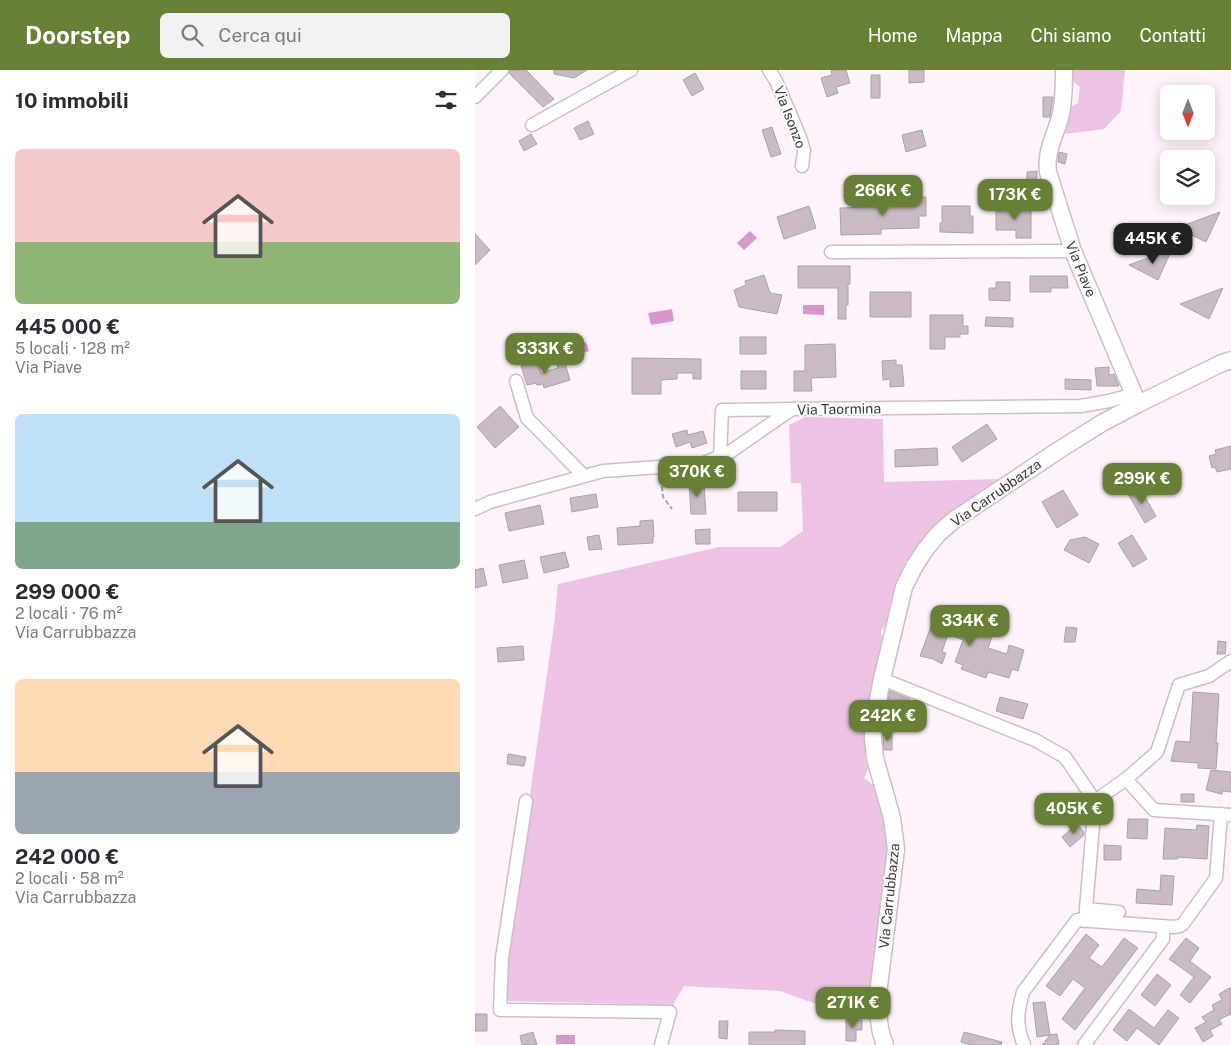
<!DOCTYPE html>
<html lang="it">
<head>
<meta charset="utf-8">
<style>
	:root { --surface:#fff; --page:#f2f2f3; --text:#2b2b33; --muted:#7c7c81; --accent:#678033 }
	body { margin:0; font-family:"Public Sans",sans-serif; background:var(--page); color:var(--text); height:100vh; display:flex; flex-direction:column; font-size:19px; white-space:nowrap }
	* { box-sizing:border-box; margin:0 }
	p { font-size:16px; color:var(--muted) }
	.icon { flex:none; width:28px; height:28px; fill:none; stroke:currentColor; stroke-width:2; stroke-linecap:round; stroke-linejoin:round }
	.map { position:relative; flex:1; overflow:hidden }
	.details { display:flex; flex-direction:column; background:var(--surface); width:475px }
	.details>* { flex:none }
	.needle { width:32px; rotate:180deg }
	.tools { position:absolute; left:685px; top:15px; display:grid; gap:10px }
	.tools a { display:grid; place-items:center; width:55px; height:55px; border-radius:8px; background:var(--surface); box-shadow:0 2px 12px #0003; font-size:25px }
	.price { position:absolute; translate:-50% -42px; padding:0 11px; border-radius:10px; background:var(--accent); color:#fff; font-size:16px; line-height:32px; filter:drop-shadow(0 1px 2px #0008) }
	.price::after { content:''; position:absolute; left:50%; top:30px; width:15px; height:11px; margin-left:-8px; background:inherit; clip-path:polygon(0 0,100% 0,50% 100%) }
	.price.on { background:#222; color:#fff }
	ul { padding:0; list-style:none }
	li { display:grid; align-content:center; gap:10px; height:265px; padding:0 15px }
	li span { display:grid; place-items:center; height:155px; border-radius:8px; color:#555 }
	li>.icon { margin-inline-start:auto }
	span .icon { width:90px; height:90px; fill:#fffc; stroke-width:1 }
	li b { font-size:21px }
	h2 { display:flex; justify-content:space-between; align-items:center; height:60px; padding:0 15px; font-size:21px }
	header { display:flex; align-items:center; gap:30px; box-sizing:border-box; height:70px; padding:0 25px; background:var(--accent); color:#fff }
	header strong { font-size:24px }
	nav { display:flex; gap:28px; margin-inline-start:auto; font-size:18px }
	.search { width:350px; height:45px; background:var(--page); display:flex; align-items:center; gap:12px; box-sizing:border-box; padding:0 18px; border-radius:8px; color:var(--muted); font-size:19px }
	main { display:flex; flex:1; min-height:0 }
	.map>svg:first-child { display:block }
	.green { fill:#ecc3e2 }
	.water { fill:#d897ca }
	.building { fill:#c9bbc5; stroke:#ada0aa }
	.lines { fill:none; stroke-linecap:round; stroke-linejoin:round }
	.minor-casing { stroke:#ccbec8; stroke-width:15 }
	.major-casing { stroke:#ccbec8; stroke-width:19 }
	.path { stroke:#a9a0a6; stroke-width:2; stroke-dasharray:5 2.5; stroke-linecap:butt }
	.minor { stroke:#fff; stroke-width:12 }
	.major { stroke:#fff; stroke-width:16 }
	.labels { text-anchor:middle; dominant-baseline:central; stroke-width:4; stroke-linejoin:round; paint-order:stroke }
	.street-label { font-size:14px; fill:#3d383c; stroke:#fff }
</style>
</head>
<body>
<header>
<strong>Doorstep</strong>
<div class="search"><svg class="icon" aria-label="search" viewBox="0 0 24 24"><circle cx="10" cy="10" r="6"/><path d="M15 15l6 6"/></svg>Cerca qui</div>
<nav><a>Home</a><a>Mappa</a><a>Chi siamo</a><a>Contatti</a></nav>
</header>
<main>
<section class="details">
<h2>10 immobili<svg class="icon" aria-label="filters" viewBox="0 0 24 24"><path d="M4 7h16M4 17h16"/><circle cx="9" cy="7" r="2"/><circle cx="15" cy="17" r="2"/></svg></h2>
<ul>
<li><span style="background:linear-gradient(#f6c9c9 60%,#8fb573 0)"><svg class="icon" aria-label="home" viewBox="0 0 24 24"><path d="M3 11l9-7 9 7M6 9v11h12V9"/></svg></span><div><b>445 000 €</b><p>5 locali · 128 m²</p><p>Via Piave</p></div></li>
<li><span style="background:linear-gradient(#bfe0f5 70%,#7fa58c 0)"><svg class="icon" aria-label="home" viewBox="0 0 24 24"><path d="M3 11l9-7 9 7M6 9v11h12V9"/></svg></span><div><b>299 000 €</b><p>2 locali · 76 m²</p><p>Via Carrubbazza</p></div></li>
<li><span style="background:linear-gradient(#ffd9b3 60%,#9aa5b1 0)"><svg class="icon" aria-label="home" viewBox="0 0 24 24"><path d="M3 11l9-7 9 7M6 9v11h12V9"/></svg></span><div><b>242 000 €</b><p>2 locali · 58 m²</p><p>Via Carrubbazza</p></div></li>
</ul>
</section>
<div class="map">
<svg width="756" height="975" viewBox="0 0 756 975">
	<rect width="100%" height="100%" fill="#fff3fb"/>
	<path class="green" d="M598,0H650L646,41L629,59L590,64L596,37L603,33L605,17L597,11Z
		M330,347L408,349L409,412L526,409L468,447L452,464L436,486L428,506L413,553L406,560L408,572L390,665V688L393,699L389,708L400,716L414,761V783L395,937L355,939L305,921L209,916L198,935L30,931L32,887L79,555L83,514L244,477H305L328,461L326,413H316L314,355Z"/>
	<path class="water" d="M275,161L282,168L269,180L262,173Z
		M328,235H349V245L328,244Z
		M197,239L199,251L176,255L173,243Z
		M111,272L114,281L104,285L105,290L98,293L93,279Z
		M81,965H100V974H81Z"/>
	<path class="building" d="M35,0H51L79,29L68,37L34,3Z
		M79,0H112L99,8L79,4Z
		M356,0H371L375,13L361,17L363,23L352,27L346,8L357,5Z
		M434,0H449V12L434,13Z
		M220,3L229,19L217,26L208,10Z
		M396,5H405V28H396Z
		M568,27H578L575,47H568Z
		M113,51L119,64L105,70L99,58Z
		M297,57L306,84L296,87L287,60Z
		M447,60L451,76L431,82L427,65Z
		M56,64L62,74L49,81L44,71Z
		M584,82L592,84L590,94L583,92Z
		M562,101V113L552,114V102Z
		M431,127H451V146H444V158L406,159V164L366,165L365,138L418,136V135H421V129H431Z
		M334,136L341,158L309,169L302,147Z
		M467,136H495V146H498V163L465,162V153H467Z
		M521,137H556V168H541V160H521Z
		M745,142L731,172L702,158Z
		M0,164L15,180L0,195Z
		M697,179L683,210L654,195Z
		M323,196H375V214H373V235H371V249H363V218H323Z
		M289,205L295,223L307,225L302,244L264,237L259,220L271,215L270,211Z
		M555,206H592L593,218H576V222H555Z
		M521,212H535V231L514,230V218H521Z
		M748,218L734,249L705,234Z
		M395,222H436V247H395Z
		M455,245H488V256H493V264H485V267H470V279H455Z
		M511,247L538,248V257L510,256Z
		M265,267H291V284H265Z
		M360,274L361,307L336,308L337,321H319V301H330V275Z
		M157,288L226,289V309H218V303H202V309L186,310V324H157Z
		M89,290L95,310L69,318L68,314L62,315L61,313L52,315L46,296L62,291L66,303L83,298L81,292Z
		M421,290V295H427L429,316L415,317V309L408,310L407,291Z
		M634,297V305L639,304L644,316H622L620,298Z
		M266,301H291V319H266Z
		M590,309L616,310V320L590,319Z
		M25,336L44,357L20,378L2,357Z
		M512,354L522,369L487,392L477,377Z
		M212,360L213,365L228,361L232,373L217,378L215,372L201,377L197,364Z
		M756,376V399L742,402L740,397L737,398L734,386L741,384L740,380Z
		M462,378L463,395L420,397V380Z
		M214,413H229L231,444H216Z
		M664,417L681,446L670,453L653,424Z
		M588,420L603,445L582,458L567,432Z
		M263,422H302V441H263Z
		M121,424L123,437L97,442L95,428Z
		M65,435L69,454L34,461L30,443Z
		M178,450L179,467H178V473L143,475L142,458L165,456V451Z
		M235,459V474H221L220,460Z
		M124,465L127,479L114,480L112,467Z
		M657,465L672,489L658,497L643,473Z
		M610,467L624,474L614,493L589,480L595,470Z
		M90,482L94,497L69,503L65,487Z
		M49,490L53,508L28,513L24,495Z
		M8,498L12,515L0,518V500Z
		M462,540L519,561L513,578L532,584L534,575L549,580L543,601L537,599L534,608L513,602L511,608L486,599L488,595L480,592L488,570L473,564L467,582L471,583L467,594L458,589L445,586Z
		M591,557L602,558L600,572H589Z
		M743,571L751,572L750,584H742Z
		M48,576L49,590L23,592L22,578Z
		M415,621L435,629L429,646L419,642L420,638L412,635Z
		M718,622L744,624L741,673H743L741,699L723,698V693L696,691L701,671L715,672Z
		M525,627L553,634L548,649L521,641Z
		M408,665H417V680H409Z
		M33,684L51,687L49,696L32,694Z
		M736,700L756,702V722L747,721V724L731,720Z
		M706,724H719V732H706Z
		M653,749H673L672,769L652,768Z
		M602,754L609,762V765L595,777L587,767Z
		M722,755L734,756L732,789L703,787V789H688L690,758L721,760Z
		M629,775L646,776V790H629Z
		M686,805L699,806L697,835L661,833L662,819L685,821Z
		M611,864L624,875L614,888L627,897L649,868L663,878L600,960L587,949L610,918L598,909L585,926L571,916Z
		M711,868L724,878L715,891L736,907L715,933L705,925L719,907L694,889Z
		M682,904L696,915L680,936L666,925Z
		M756,917V946L755,944L744,950L747,954L735,960L738,966L728,972L720,958L731,952L727,947L739,940L737,935L747,930L744,924Z
		M570,932L575,965L562,967L558,933Z
		M654,939L679,958L693,940L704,948L684,975L662,958L652,971L638,960Z
		M0,944H12V961H0Z
		M371,950H387V960H381V971H371Z
		M244,951H253L252,969L244,968Z
		M300,960L330,961V975H274V962H300Z
		M58,962L62,975H47L45,966Z
		M489,962L527,972L526,975H496L486,972Z
		M582,964L584,975H567L575,965Z"/>
	<g class="lines">
		<defs>
			<path id="minor" d="M294,0L301,11L325,67L329,81L327,96
				M0,27L27,0
				M57,55L156,0
				M356,182L598,181
				M41,311L52,348L109,406
				M245,387L247,340L317,339
				M0,439L15,432L128,401L227,394L255,382L317,339L606,336L634,331L659,324
				M407,609L560,670L590,687L620,731L651,709L682,682L704,615L734,606L756,591
				M651,709L679,740L756,745
				M51,731L27,888L25,940L195,942L186,975
				M611,839L644,842
				M610,851L620,731
				M549,975C541,955 542,943 548,922L602,850L699,857L705,856L708,854L741,808L746,744
				M609,975L688,869V857"/>
			<path id="major" d="M589,0C589,15 589,29 586,44C581,64 570,81 573,102L598,181L663,334
				M410,975C403,958 403,942 403,924L421,779L417,748L400,688L398,668L399,651L407,609L429,517L439,497L450,480L463,464L479,450L584,380L627,353L663,334L747,293L756,290"/>
		</defs>
		<use href="#minor" class="minor-casing"/>
		<use href="#major" class="major-casing"/>
		<path class="path" d="M186,409L188,427L197,439"/>
		<use href="#minor" class="minor"/>
		<use href="#major" class="major"/>
	</g>
	<g class="labels">
		<g class="street-label">
			<text transform="translate(315 47) rotate(69)">Via Isonzo</text>
			<text transform="translate(606 199) rotate(68)">Via Piave</text>
			<text transform="translate(364 339) rotate(-1)">Via Taormina</text>
			<text transform="translate(521 423) rotate(-35)">Via Carrubbazza</text>
			<text transform="translate(414 826) rotate(-84)">Via Carrubbazza</text>
		</g>
	</g>
</svg>
<div class="tools">
<a><svg class="needle" viewBox="-14 -14 28 28"><path d="M0-13l5 13h-10z" fill="#e53935"/><path d="M0 13l5-13h-10z" fill="#7c7c81"/></svg></a>
<a><svg class="icon" aria-label="layers" viewBox="0 0 24 24"><path d="M12 4l9 5-9 5-9-5zM3 14l9 5 9-5"/></svg></a>
</div>
<b class="price" style="left:408px;top:147px">266K €</b>
<b class="price" style="left:540px;top:151px">173K €</b>
<b class="price on" style="left:678px;top:195px">445K €</b>
<b class="price" style="left:70px;top:305px">333K €</b>
<b class="price" style="left:222px;top:428px">370K €</b>
<b class="price" style="left:667px;top:435px">299K €</b>
<b class="price" style="left:495px;top:577px">334K €</b>
<b class="price" style="left:413px;top:672px">242K €</b>
<b class="price" style="left:599px;top:765px">405K €</b>
<b class="price" style="left:378px;top:959px">271K €</b>
</div>
</main>
</body>
</html>
